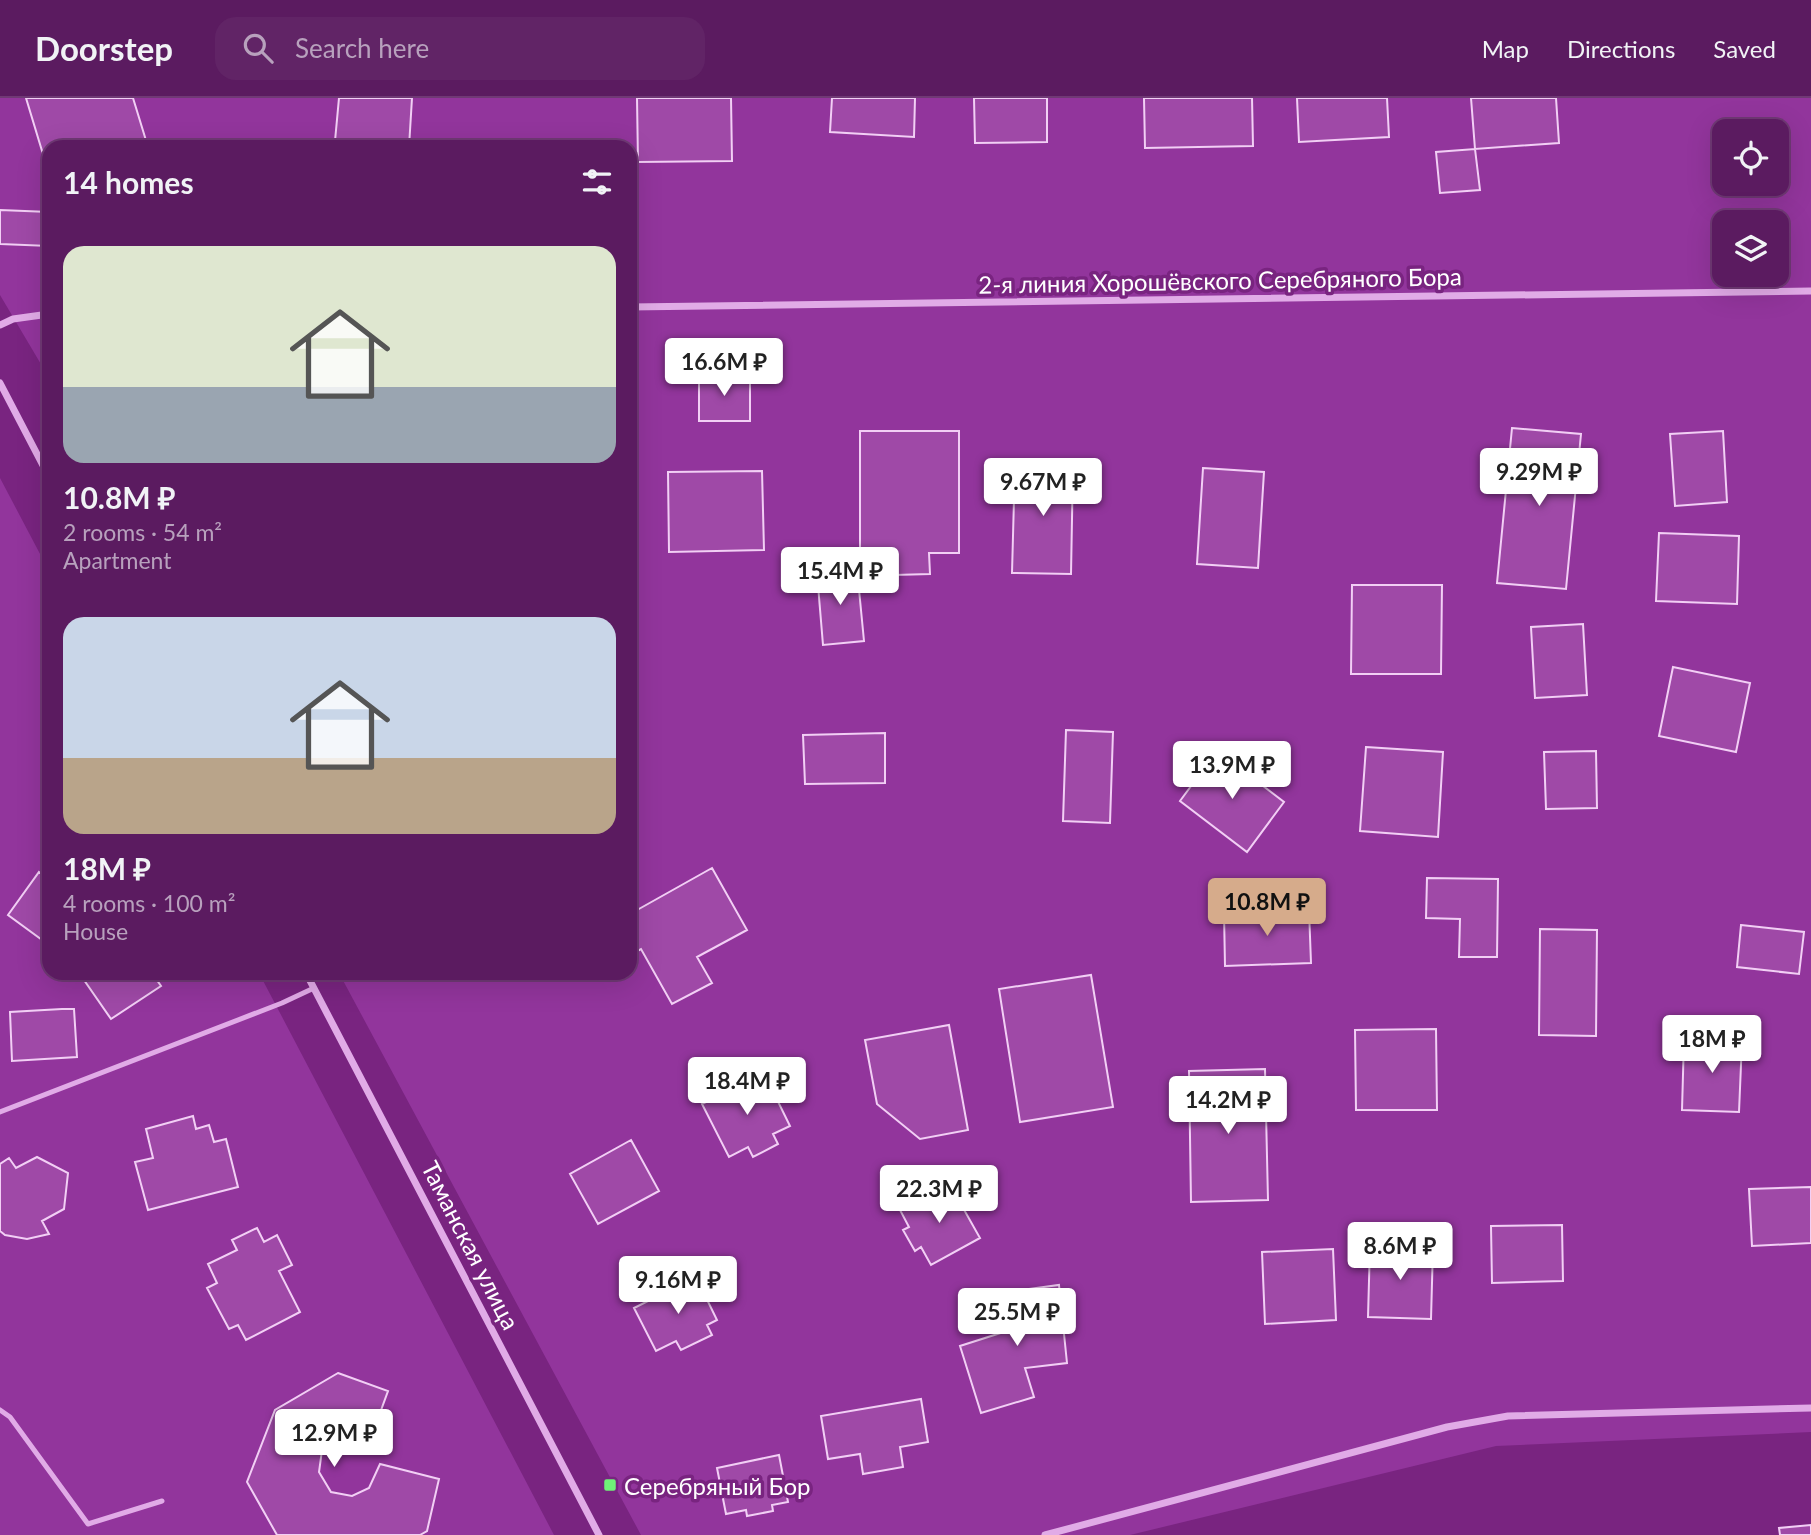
<!DOCTYPE html>
<html lang="en">
<head>
<meta charset="utf-8">
<style>
	:root { --surface:#5b1b60; --page:#612466; --text:#f1f3f6; --muted:#b8a1bd; --line:#703975; --accent:#d6ab8b }
	body { margin:0; font-family:Lato,sans-serif; background:var(--page); color:var(--text); height:100vh; display:flex; flex-direction:column; font-size:26px; white-space:nowrap }
	* { box-sizing:border-box; margin:0 }
	p { font-size:23px; color:var(--muted) }
	.icon { flex:none; width:38px; height:38px; fill:none; stroke:currentColor; stroke-width:2; stroke-linecap:round; stroke-linejoin:round }
	.map { position:relative; flex:1; overflow:hidden }
	.drawer { position:absolute; left:42px; top:42px; width:595px; height:840px; display:flex; flex-direction:column; background:var(--surface); border-radius:21px; box-shadow:0 7px 28px #0002,0 0 0 2px var(--line) }
	.drawer>* { flex:none }
	.tools { position:absolute; left:1712px; top:21px; display:grid; gap:14px }
	.tools a { display:grid; place-items:center; width:77px; height:77px; border-radius:14px; background:var(--surface); box-shadow:0 7px 28px #0002,0 0 0 2px var(--line); font-size:35px }
	.price { position:absolute; translate:-50% -60px; padding:0 16px; border-radius:7px; background:#fff; color:#222; font-size:23px; line-height:46px; filter:drop-shadow(0 2px 4px #0008) }
	.price::after { content:''; position:absolute; left:50%; top:42px; width:21px; height:16px; margin-left:-10px; background:inherit; clip-path:polygon(0 0,100% 0,50% 100%) }
	.price.on { background:var(--accent); color:#111 }
	ul { padding:0; list-style:none }
	li { display:grid; align-content:center; gap:14px; height:371px; padding:0 21px }
	li span { display:grid; place-items:center; height:217px; border-radius:21px; color:#555 }
	li>.icon { margin-inline-start:auto }
	span .icon { width:126px; height:126px; fill:#fffc; stroke-width:1 }
	li b { font-size:30px }
	h2 { display:flex; justify-content:space-between; align-items:center; height:84px; padding:0 21px; font-size:30px }
	header { display:flex; align-items:center; gap:42px; box-sizing:border-box; height:98px; padding:0 35px; background:var(--surface); border-bottom:2px solid var(--line) }
	header strong { font-size:33px }
	nav { display:flex; gap:38px; margin-inline-start:auto; font-size:24px }
	.search { width:490px; height:63px; background:var(--page); display:flex; align-items:center; gap:18px; box-sizing:border-box; padding:0 24px; border-radius:21px; color:var(--muted); font-size:26px }
	.map>svg:first-child { display:block }
	.green { fill:#92359c; fill-rule:evenodd }
	.building { fill:#9f49a7; stroke:#f2cff5; stroke-width:2 }
	.lines { fill:none; stroke-linecap:round; stroke-linejoin:round }
	.service { stroke:#e1abe7; stroke-width:5 }
	.minor { stroke:#e1abe7; stroke-width:7 }
	.poi-dot { fill:#6ff178; stroke:#792480; stroke-width:2.5 }
	.labels { text-anchor:middle; dominant-baseline:central; stroke-width:7; stroke-linejoin:round; paint-order:stroke }
	.street-label { font-size:24px; fill:#fff; stroke:#792480 }
	.poi-label { font-size:24px; fill:#fff; stroke:#792480; text-anchor:start }
</style>
</head>
<body>
<header>
<strong>Doorstep</strong>
<div class="search"><svg class="icon" aria-label="search" viewBox="0 0 24 24"><circle cx="10" cy="10" r="6"/><path d="M15 15l6 6"/></svg>Search here</div>
<nav><a>Map</a><a>Directions</a><a>Saved</a></nav>
</header>
<div class="map">
<svg width="1811" height="1437" viewBox="0 0 1811 1437">
	<rect width="100%" height="100%" fill="#792480"/>
	<path class="green" d="M0,0H1811V1334L1496,1348L1130,1437H641L339,875H630V49H49V330C41,308 38,296 45,273L0,197ZM1724,33H1776V86H1724ZM1724,124H1776V177H1724Z
		M0,380L49,473V875H259L554,1437H0Z"/>
	<path class="building" d="M26,0H133L148,49H49V76Z
		M339,0H412L409,49L335,43Z
		M637,0H731L732,63L638,64Z
		M832,0H915L914,39L830,34Z
		M974,0H1047V44L975,45Z
		M1144,0H1252L1253,48L1145,50Z
		M1297,0H1387L1389,39L1299,44Z
		M1471,0H1556L1559,45L1475,51Z
		M1475,51L1480,92L1440,95L1436,54Z
		M0,112L49,114V148L0,146Z
		M699,276H750V323H699Z
		M1512,330L1581,336L1566,491L1497,485Z
		M860,333H959V455H929L930,476L894,477V452L860,451Z
		M1723,333L1727,404L1675,408L1670,336Z
		M1015,364L1073,366L1071,476L1012,475Z
		M1203,370L1264,374L1258,470L1197,466Z
		M762,373L764,452L669,454L668,374Z
		M1659,435L1739,438L1737,506L1656,503Z
		M857,471L864,543L823,547L817,475Z
		M1352,487H1442L1441,576H1351Z
		M1583,526L1587,597L1535,600L1531,529Z
		M1673,569L1750,585L1736,654L1659,638Z
		M1066,632L1113,634L1110,725L1063,723Z
		M885,635V685L805,686L803,637Z
		M1366,649L1443,654L1438,739L1360,733Z
		M1217,653L1284,704L1247,754L1180,703Z
		M1596,653L1597,710L1546,711L1544,654Z
		M712,770L747,832L697,859L712,885L672,906L641,851L630,857V816Z
		M39,774L49,781V847L8,817Z
		M1427,780L1498,781L1497,859H1459L1460,821L1426,820Z
		M1309,812L1311,865L1225,868L1224,815Z
		M1741,827L1804,834L1799,876L1737,869Z
		M1540,831L1597,832L1596,938L1539,937Z
		M94,875H152L161,888L111,921L84,882Z
		M1091,877L1113,1009L1020,1024L999,891Z
		M62,911H74L77,959L12,963L10,914Z
		M949,927L968,1032L920,1041L877,1006L865,942Z
		M1436,931L1437,1012H1356L1355,932Z
		M1684,941L1742,943L1739,1014L1682,1012Z
		M1265,971L1268,1102L1191,1104L1189,973Z
		M764,975L790,1028L773,1036L778,1046L753,1059L748,1049L729,1059L702,1006Z
		M193,1018L196,1031L209,1027L214,1044L226,1041L238,1089L148,1112L135,1064L153,1060L146,1031Z
		M631,1042L659,1093L598,1126L570,1076Z
		M37,1059L68,1075L64,1111L42,1123L49,1136L27,1141L5,1137L0,1133V1066L9,1060L16,1070Z
		M949,1085L980,1140L931,1167L921,1149L915,1153L903,1132L909,1129L900,1112Z
		M1811,1089V1145L1752,1148L1749,1091Z
		M1562,1127L1563,1183L1492,1185L1491,1128Z
		M257,1130L264,1144L277,1137L292,1167L279,1173L300,1214L246,1242L238,1227L229,1231L207,1190L217,1185L208,1166L237,1152L232,1142Z
		M1370,1147L1433,1149L1431,1221L1368,1219Z
		M1333,1151L1336,1222L1265,1226L1262,1154Z
		M696,1179L717,1222L707,1227L712,1237L681,1252L676,1243L656,1253L634,1210Z
		M1059,1187L1067,1265L1025,1270L1034,1299L981,1315L960,1248L1010,1232L1006,1194Z
		M338,1275L388,1293L369,1345L337,1342L322,1352L319,1374L331,1394L352,1398L369,1390L380,1366L439,1381L427,1433L420,1437H277L247,1384L275,1312Z
		M921,1301L928,1344L900,1349L903,1369L863,1376L860,1356L828,1361L821,1318Z
		M779,1357L788,1404L772,1407L773,1413L747,1418L746,1412L726,1416L717,1370Z
		M1811,1427V1437H1780L1779,1430Z"/>
	<g class="lines">
		<path class="service" d="M0,1014L282,905L314,890
			M0,1312L10,1319L88,1426L162,1403"/>
		<path class="minor" d="M630,209L1811,193
			M0,227L13,221L49,216
			M0,285L49,379
			M306,875L599,1437
			M1045,1437L1447,1329L1508,1318L1811,1310"/>
	</g>
	<rect class="poi-dot" x="603" y="1380" width="14" height="14" rx="3.5"/>
	<g class="labels">
		<g class="street-label">
			<text transform="translate(1220 182) rotate(-1)">2-я линия Хорошёвского Серебряного Бора</text>
			<text transform="translate(471 1147) rotate(63)">Таманская улица</text>
		</g>
		<g class="poi-label">
			<text x="624" y="1387">Серебряный Бор</text>
		</g>
	</g>
</svg>
<div class="tools">
<a><svg class="icon" aria-label="locate" viewBox="0 0 24 24"><circle cx="12" cy="12" r="6"/><path d="M12 2v4M12 18v4M2 12h4M18 12h4"/></svg></a>
<a><svg class="icon" aria-label="layers" viewBox="0 0 24 24"><path d="M12 4l9 5-9 5-9-5zM3 14l9 5 9-5"/></svg></a>
</div>
<b class="price" style="left:724px;top:300px">16.6M ₽</b>
<b class="price" style="left:1539px;top:410px">9.29M ₽</b>
<b class="price" style="left:1043px;top:420px">9.67M ₽</b>
<b class="price" style="left:840px;top:509px">15.4M ₽</b>
<b class="price" style="left:1232px;top:703px">13.9M ₽</b>
<b class="price on" style="left:1267px;top:840px">10.8M ₽</b>
<b class="price" style="left:1712px;top:977px">18M ₽</b>
<b class="price" style="left:747px;top:1019px">18.4M ₽</b>
<b class="price" style="left:1228px;top:1038px">14.2M ₽</b>
<b class="price" style="left:939px;top:1127px">22.3M ₽</b>
<b class="price" style="left:1400px;top:1184px">8.6M ₽</b>
<b class="price" style="left:678px;top:1218px">9.16M ₽</b>
<b class="price" style="left:1017px;top:1250px">25.5M ₽</b>
<b class="price" style="left:334px;top:1371px">12.9M ₽</b>
<section class="drawer">
<h2>14 homes<svg class="icon" aria-label="filters" viewBox="0 0 24 24"><path d="M4 7h16M4 17h16"/><circle cx="9" cy="7" r="2"/><circle cx="15" cy="17" r="2"/></svg></h2>
<ul>
<li><span style="background:linear-gradient(#dfe7d0 65%,#9aa5b1 0)"><svg class="icon" aria-label="home" viewBox="0 0 24 24"><path d="M3 11l9-7 9 7M6 9v11h12V9"/></svg></span><div><b>10.8M ₽</b><p>2 rooms · 54 m²</p><p>Apartment</p></div></li>
<li><span style="background:linear-gradient(#c9d6e8 65%,#b9a48a 0)"><svg class="icon" aria-label="home" viewBox="0 0 24 24"><path d="M3 11l9-7 9 7M6 9v11h12V9"/></svg></span><div><b>18M ₽</b><p>4 rooms · 100 m²</p><p>House</p></div></li>
</ul>
</section>
</div>
</body>
</html>
